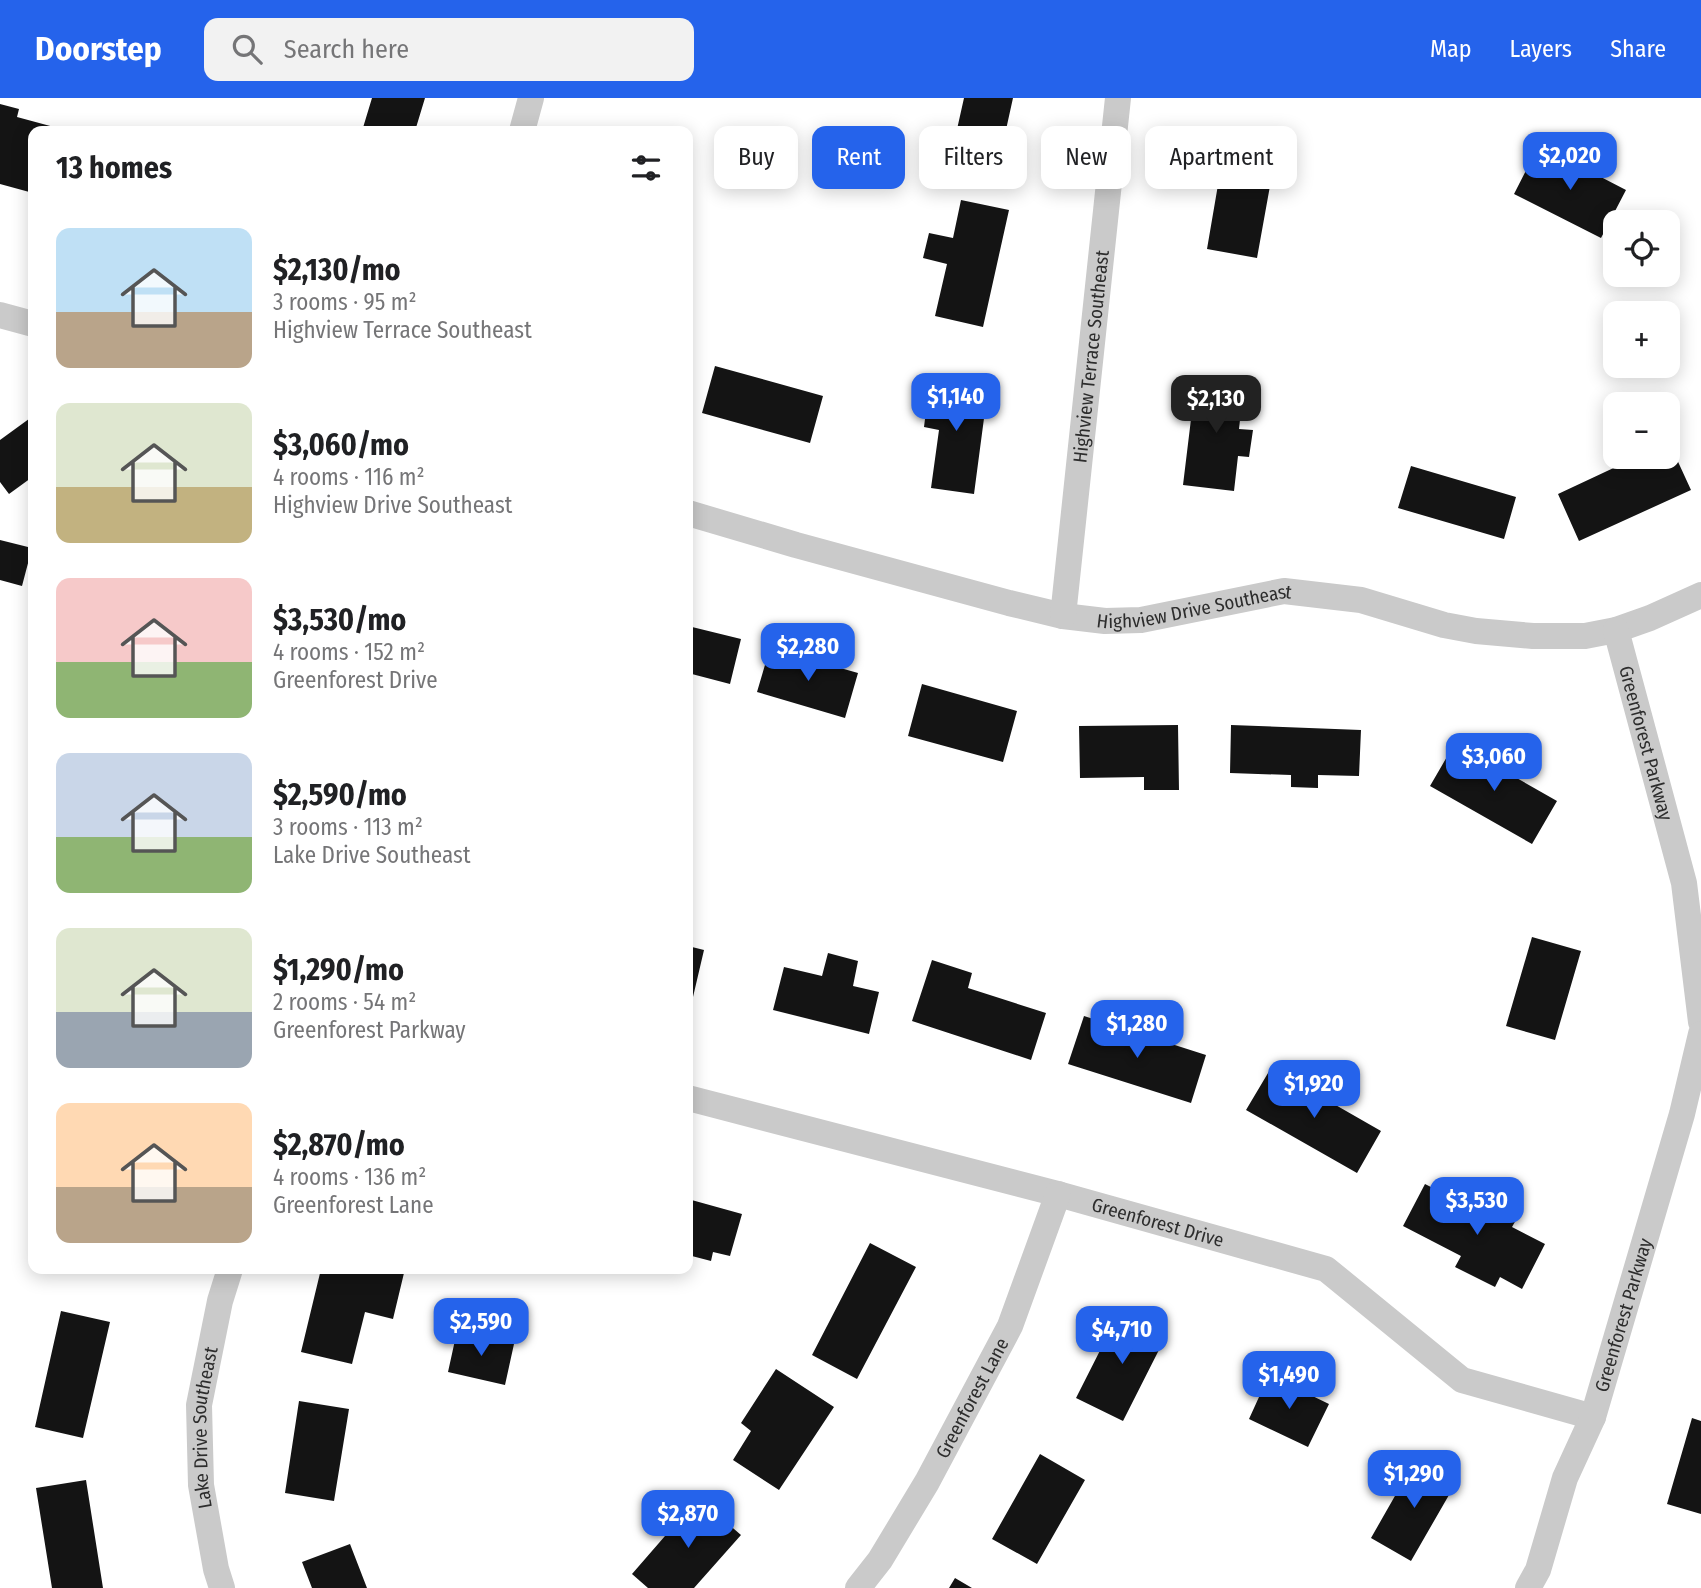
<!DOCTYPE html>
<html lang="en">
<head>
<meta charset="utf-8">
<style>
	:root { --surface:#fff; --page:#f2f2f2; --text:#202124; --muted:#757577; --accent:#2563eb }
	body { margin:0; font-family:"Fira Sans Condensed",sans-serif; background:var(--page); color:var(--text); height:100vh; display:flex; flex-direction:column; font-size:26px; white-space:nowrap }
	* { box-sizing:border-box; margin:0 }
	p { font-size:23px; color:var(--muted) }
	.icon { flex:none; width:38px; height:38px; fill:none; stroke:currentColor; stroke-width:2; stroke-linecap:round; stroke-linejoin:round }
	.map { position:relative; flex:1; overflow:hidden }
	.sheet { position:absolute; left:28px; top:28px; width:665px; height:1148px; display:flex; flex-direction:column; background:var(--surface); border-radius:14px; box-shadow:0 4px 18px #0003 }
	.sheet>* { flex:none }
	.hud { position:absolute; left:714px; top:28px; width:665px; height:63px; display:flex; gap:14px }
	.tools { position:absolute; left:1603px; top:112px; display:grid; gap:14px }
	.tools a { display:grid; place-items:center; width:77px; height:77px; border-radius:14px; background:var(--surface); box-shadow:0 4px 18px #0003; font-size:35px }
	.price { position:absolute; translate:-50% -60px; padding:0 16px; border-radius:14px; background:var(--accent); color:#fff; font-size:23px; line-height:46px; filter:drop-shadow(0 2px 4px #0008) }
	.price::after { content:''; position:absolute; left:50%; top:42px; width:21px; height:16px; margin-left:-10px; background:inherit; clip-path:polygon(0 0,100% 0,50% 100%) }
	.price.on { background:#222; color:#fff }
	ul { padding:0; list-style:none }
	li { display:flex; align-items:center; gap:21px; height:175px; padding:0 28px }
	li span { display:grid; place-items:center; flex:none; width:196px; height:140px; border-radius:14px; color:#555 }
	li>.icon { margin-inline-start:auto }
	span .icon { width:84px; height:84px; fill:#fffc; stroke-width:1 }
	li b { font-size:30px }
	h2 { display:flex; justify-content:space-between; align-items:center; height:84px; padding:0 28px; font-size:30px }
	.pill { padding:0 24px; border-radius:14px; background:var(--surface); box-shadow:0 4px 18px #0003; font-size:24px; line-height:63px }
	.pill.on { background:var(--accent); color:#fff }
	header { display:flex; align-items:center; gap:42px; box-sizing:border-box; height:98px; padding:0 35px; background:var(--accent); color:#fff }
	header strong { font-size:33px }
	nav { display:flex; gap:38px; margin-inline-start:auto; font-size:24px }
	.search { width:490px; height:63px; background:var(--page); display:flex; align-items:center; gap:18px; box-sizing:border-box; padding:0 24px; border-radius:14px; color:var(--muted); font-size:26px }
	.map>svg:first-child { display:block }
	.building { fill:#141414 }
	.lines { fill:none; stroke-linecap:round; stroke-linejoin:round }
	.minor { stroke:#cacaca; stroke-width:26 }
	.labels { text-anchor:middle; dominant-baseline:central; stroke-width:7; stroke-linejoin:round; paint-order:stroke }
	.street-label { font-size:19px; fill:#2d2d2d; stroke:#fff }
</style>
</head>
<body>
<header>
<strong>Doorstep</strong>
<div class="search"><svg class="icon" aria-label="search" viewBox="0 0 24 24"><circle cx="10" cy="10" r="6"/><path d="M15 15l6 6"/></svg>Search here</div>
<nav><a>Map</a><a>Layers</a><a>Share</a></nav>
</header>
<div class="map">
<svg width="1701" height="1490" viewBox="0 0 1701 1490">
	<rect width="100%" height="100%" fill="#fff"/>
	<path class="building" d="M372,0H425L415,33H362Z
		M964,0H1013L994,86L947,76Z
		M0,6L19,11L17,19L65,32L33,33V95L0,86Z
		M1226,40L1277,49L1257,160L1207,151Z
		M1539,47L1626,92L1601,140L1514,96Z
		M961,102L1009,112L983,229L935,218L947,166L923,160L929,135L953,140Z
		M715,268L823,298L810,345L702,315Z
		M1196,280L1244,285L1239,331L1253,332L1249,359L1238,358L1234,393L1183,387Z
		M930,281L988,290L974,396L931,390L939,332L924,329Z
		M33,318V382L31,380L9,396L0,384V342Z
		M1668,342L1691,392L1579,443L1558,396L1637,359H1668Z
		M1411,368L1516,399L1504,441L1398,410Z
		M0,442L32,450L22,488L0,482Z
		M688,528L741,541L730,586L688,575Z
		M770,550L858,575L845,620L757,594Z
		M922,586L1017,613L1003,664L908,638Z
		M1178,627L1179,692H1144V679L1080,680L1079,628Z
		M1231,627L1361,632L1359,678L1318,677V690L1291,689V677L1230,675Z
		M1455,645L1557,703L1532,746L1430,688Z
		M1532,839L1581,853L1555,942L1506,928Z
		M688,848L704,852L693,899L688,897Z
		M828,855L858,863L853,888L879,894L869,936L773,912L784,869L822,878Z
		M932,862L972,875L968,890L1046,915L1031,962L912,923Z
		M1084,918L1206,957L1191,1005L1068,966Z
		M1271,970L1381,1033L1357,1075L1246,1012Z
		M1425,1086L1484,1116L1494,1098L1521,1113L1512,1129L1545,1146L1522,1191L1500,1179L1495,1189L1455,1169L1461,1158L1403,1128Z
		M688,1101L742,1116L730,1158L713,1154L711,1163L688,1157Z
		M870,1145L916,1169L857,1281L812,1257Z
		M321,1171H385L404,1175L393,1221L365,1214L352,1266L301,1254Z
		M61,1213L110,1224L83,1340L35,1329Z
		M1120,1213L1167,1236L1123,1323L1076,1300Z
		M457,1233L514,1246L505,1287L448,1274Z
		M776,1271L834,1309L779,1392L733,1362L751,1333L741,1325Z
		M1269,1277L1329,1306L1308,1349L1249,1321Z
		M299,1303L349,1311L334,1403L285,1395Z
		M1692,1320L1701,1323V1416L1667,1406Z
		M1040,1356L1085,1382L1037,1466L992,1441Z
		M1416,1361L1457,1383L1411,1463L1371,1440Z
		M86,1382L103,1490H52L36,1390Z
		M698,1400L741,1437L694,1490H648L632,1476Z
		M350,1446L367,1490H312L302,1464Z
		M955,1480L972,1490H949Z"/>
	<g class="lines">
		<g class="minor">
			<path d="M522,33L531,0"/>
			<path d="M0,217L33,226"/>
			<path id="s1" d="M688,415L796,447L1009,505L1063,518L1105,523L1141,522L1284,493L1361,502L1444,527L1476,533L1533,538H1585L1616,532L1650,520L1701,497"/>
			<path id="s2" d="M1063,518L1118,0"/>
			<path id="s3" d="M1616,532L1684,785L1701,924"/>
			<path id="s4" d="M688,1000L1058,1096L1326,1171L1462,1282L1593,1319"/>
			<path id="s5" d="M222,1490L216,1471L201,1387L199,1307L220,1203L230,1171"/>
			<path id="s6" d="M858,1490L880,1462L927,1384L1010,1228L1058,1096"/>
			<path id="s7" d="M1528,1490L1538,1472L1565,1380L1593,1319L1682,1016L1701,936"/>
		</g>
	</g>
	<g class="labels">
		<g class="street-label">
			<text stroke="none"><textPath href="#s2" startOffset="261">Highview Terrace Southeast</textPath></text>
			<text stroke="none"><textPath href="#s1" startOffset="522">Highview Drive Southeast</textPath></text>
			<text stroke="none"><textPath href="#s3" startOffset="117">Greenforest Parkway</textPath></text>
			<text stroke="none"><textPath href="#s4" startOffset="486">Greenforest Drive</textPath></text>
			<text stroke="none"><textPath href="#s7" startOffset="290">Greenforest Parkway</textPath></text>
			<text stroke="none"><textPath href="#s6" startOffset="222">Greenforest Lane</textPath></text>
			<text stroke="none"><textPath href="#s5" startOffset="163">Lake Drive Southeast</textPath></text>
		</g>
	</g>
</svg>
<div class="tools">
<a><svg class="icon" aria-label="locate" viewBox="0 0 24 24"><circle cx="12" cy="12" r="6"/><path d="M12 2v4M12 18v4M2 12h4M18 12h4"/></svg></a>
<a>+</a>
<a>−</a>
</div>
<b class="price" style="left:1570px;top:94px">$2,020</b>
<b class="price" style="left:956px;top:335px">$1,140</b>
<b class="price on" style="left:1216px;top:337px">$2,130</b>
<b class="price" style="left:808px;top:585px">$2,280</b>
<b class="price" style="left:1494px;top:695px">$3,060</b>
<b class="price" style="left:1137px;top:962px">$1,280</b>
<b class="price" style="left:1314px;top:1022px">$1,920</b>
<b class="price" style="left:1477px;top:1139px">$3,530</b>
<b class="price" style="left:481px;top:1260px">$2,590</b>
<b class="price" style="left:1122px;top:1268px">$4,710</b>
<b class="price" style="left:1289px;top:1313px">$1,490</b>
<b class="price" style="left:1414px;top:1412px">$1,290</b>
<b class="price" style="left:688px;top:1452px">$2,870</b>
<div class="hud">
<a class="pill">Buy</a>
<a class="pill on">Rent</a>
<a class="pill">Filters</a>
<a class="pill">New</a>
<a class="pill">Apartment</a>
</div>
<section class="sheet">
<h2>13 homes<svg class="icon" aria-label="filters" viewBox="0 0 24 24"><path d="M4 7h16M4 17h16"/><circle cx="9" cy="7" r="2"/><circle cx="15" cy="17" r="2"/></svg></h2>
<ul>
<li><span style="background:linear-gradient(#bfe0f5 60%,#b9a48a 0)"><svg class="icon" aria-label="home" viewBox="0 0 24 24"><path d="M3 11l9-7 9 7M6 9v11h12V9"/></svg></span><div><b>$2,130/mo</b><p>3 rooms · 95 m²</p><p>Highview Terrace Southeast</p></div></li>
<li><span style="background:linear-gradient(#dfe7d0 60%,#c2b280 0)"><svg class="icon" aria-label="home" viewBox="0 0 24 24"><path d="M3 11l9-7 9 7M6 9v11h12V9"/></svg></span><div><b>$3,060/mo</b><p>4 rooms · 116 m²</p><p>Highview Drive Southeast</p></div></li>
<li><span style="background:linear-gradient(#f6c9c9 60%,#8fb573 0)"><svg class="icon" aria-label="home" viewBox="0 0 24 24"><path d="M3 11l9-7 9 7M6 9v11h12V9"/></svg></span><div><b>$3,530/mo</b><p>4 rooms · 152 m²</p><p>Greenforest Drive</p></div></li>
<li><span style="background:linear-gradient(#c9d6e8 60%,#8fb573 0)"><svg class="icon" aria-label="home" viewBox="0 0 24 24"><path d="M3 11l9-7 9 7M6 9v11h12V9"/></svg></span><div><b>$2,590/mo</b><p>3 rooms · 113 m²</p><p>Lake Drive Southeast</p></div></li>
<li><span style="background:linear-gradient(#dfe7d0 60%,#9aa5b1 0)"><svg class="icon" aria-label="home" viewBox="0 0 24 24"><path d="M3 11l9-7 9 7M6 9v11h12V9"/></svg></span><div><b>$1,290/mo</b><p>2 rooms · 54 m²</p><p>Greenforest Parkway</p></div></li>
<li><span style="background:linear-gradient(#ffd9b3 60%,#b9a48a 0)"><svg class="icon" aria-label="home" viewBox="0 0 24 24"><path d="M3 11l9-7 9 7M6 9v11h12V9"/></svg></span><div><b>$2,870/mo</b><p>4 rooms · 136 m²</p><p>Greenforest Lane</p></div></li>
</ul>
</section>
</div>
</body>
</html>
